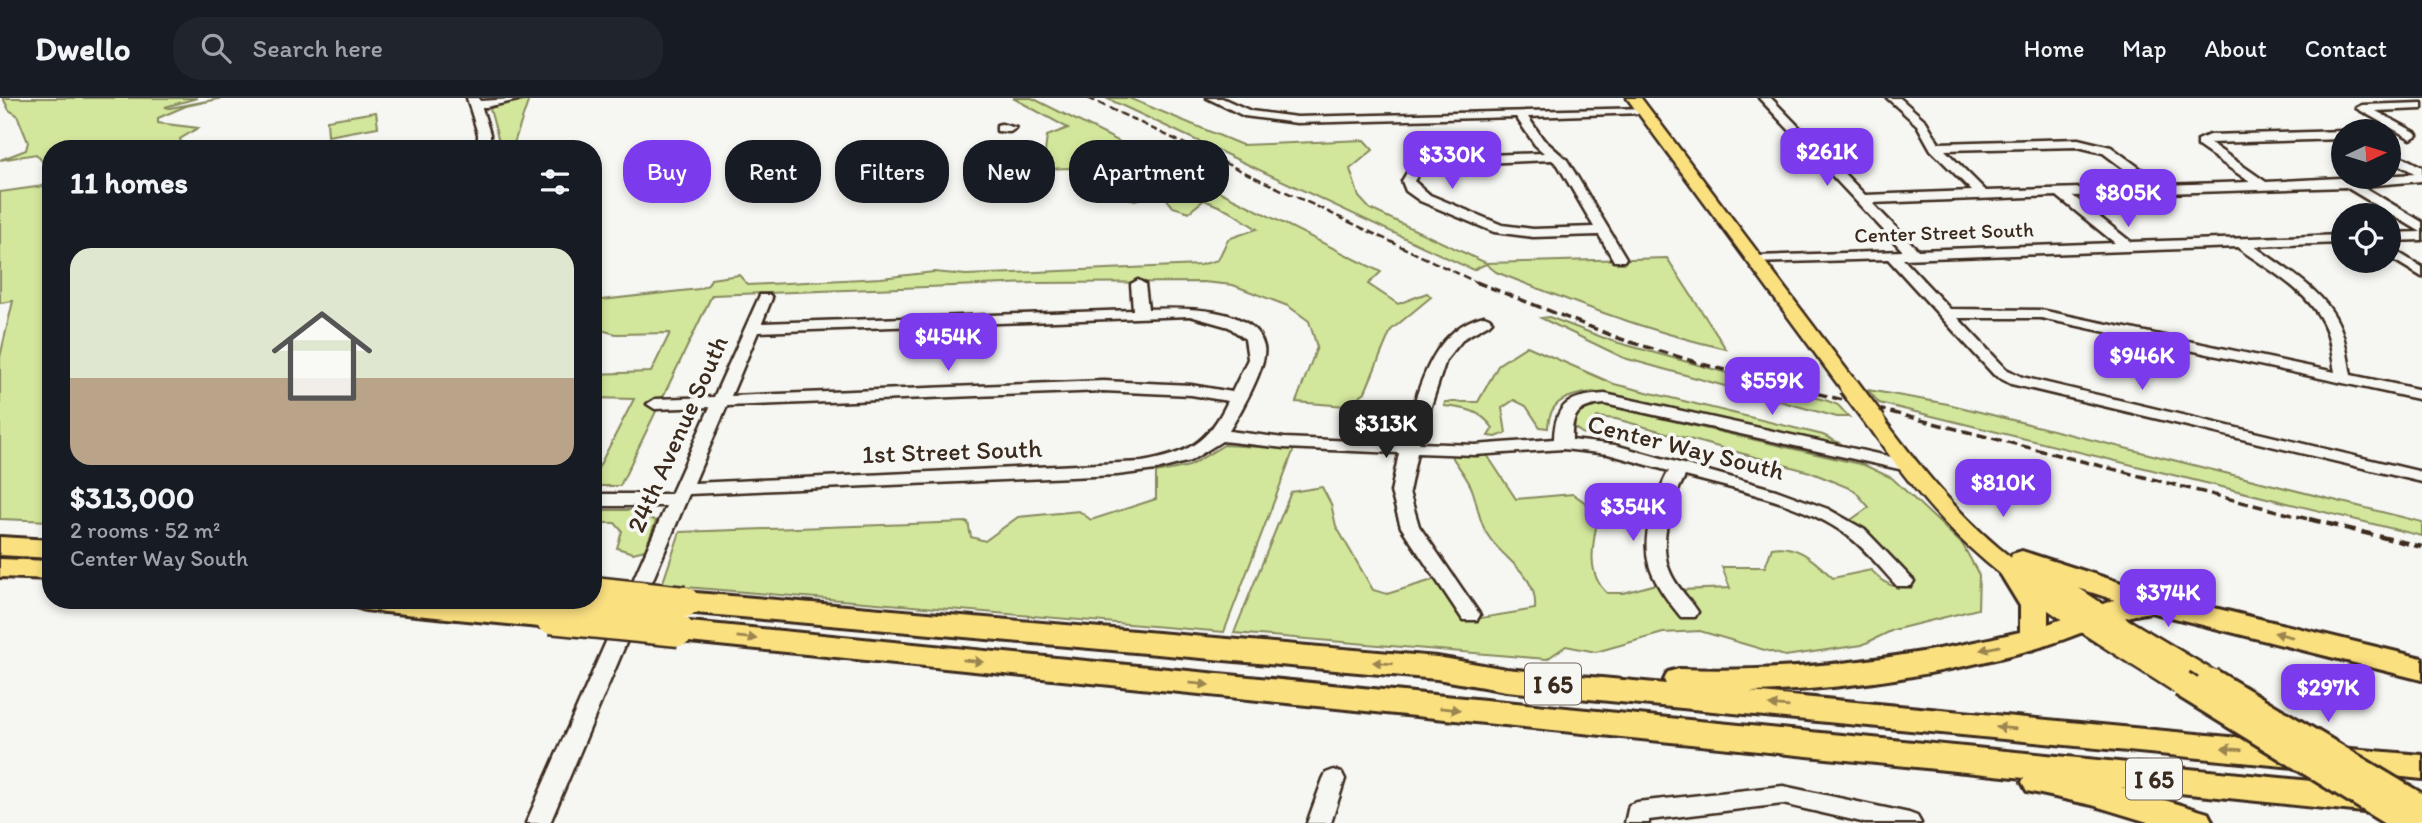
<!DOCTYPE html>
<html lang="en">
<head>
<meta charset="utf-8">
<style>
	:root { --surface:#171b24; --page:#20242c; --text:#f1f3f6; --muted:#9ea1a6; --line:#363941; --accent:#7c3aed }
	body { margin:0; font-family:Itim,sans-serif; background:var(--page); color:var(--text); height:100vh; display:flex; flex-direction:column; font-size:26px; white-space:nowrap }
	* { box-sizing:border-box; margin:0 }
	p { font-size:23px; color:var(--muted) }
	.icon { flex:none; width:38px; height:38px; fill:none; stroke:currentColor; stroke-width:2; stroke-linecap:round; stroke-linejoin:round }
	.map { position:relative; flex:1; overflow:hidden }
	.details { position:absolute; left:42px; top:42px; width:560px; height:469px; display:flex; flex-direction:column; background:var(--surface); border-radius:28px; box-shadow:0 4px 10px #0003 }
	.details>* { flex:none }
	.hud { position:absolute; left:623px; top:42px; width:665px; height:63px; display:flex; gap:14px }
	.needle { width:46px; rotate:86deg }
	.tools { position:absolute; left:2331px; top:21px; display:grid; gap:14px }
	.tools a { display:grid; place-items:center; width:70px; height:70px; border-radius:50%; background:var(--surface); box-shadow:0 4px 10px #0003; font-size:35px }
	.price { position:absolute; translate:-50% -60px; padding:0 16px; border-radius:14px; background:var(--accent); color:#fff; font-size:23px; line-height:46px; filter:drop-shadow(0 2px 4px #0008) }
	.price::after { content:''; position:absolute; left:50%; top:42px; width:21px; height:16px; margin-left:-10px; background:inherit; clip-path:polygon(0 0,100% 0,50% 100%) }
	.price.on { background:#222; color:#fff }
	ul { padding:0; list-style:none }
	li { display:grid; align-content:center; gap:14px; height:371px; padding:0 28px }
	li span { display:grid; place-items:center; height:217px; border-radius:21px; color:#555 }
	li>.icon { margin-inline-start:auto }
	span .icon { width:126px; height:126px; fill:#fffc; stroke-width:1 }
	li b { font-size:30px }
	h2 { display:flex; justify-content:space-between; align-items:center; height:84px; padding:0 28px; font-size:30px }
	.chip { padding:0 24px; border-radius:28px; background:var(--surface); box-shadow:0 4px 10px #0003; font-size:24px; line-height:63px }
	.chip.on { background:var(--accent); color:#fff }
	header { display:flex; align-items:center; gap:42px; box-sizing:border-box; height:98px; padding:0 35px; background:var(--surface); border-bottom:2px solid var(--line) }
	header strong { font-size:33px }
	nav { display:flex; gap:38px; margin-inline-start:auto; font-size:24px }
	.search { width:490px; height:63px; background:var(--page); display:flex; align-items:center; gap:18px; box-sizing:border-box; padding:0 24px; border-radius:28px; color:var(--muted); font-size:26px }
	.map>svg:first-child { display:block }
	.green { fill:#d2e79c; stroke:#86885d; stroke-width:2 }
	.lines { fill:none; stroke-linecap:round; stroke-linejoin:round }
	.minor-casing { stroke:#3b2a1e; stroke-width:5 }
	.major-casing { stroke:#3b2a1e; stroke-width:5 }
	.highway-casing { stroke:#3b2a1e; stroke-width:6 }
	.minor { fill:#f6f6f2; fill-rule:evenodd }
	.major { fill:#fbe080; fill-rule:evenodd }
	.highway { fill:#fbe080; fill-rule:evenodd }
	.rail-far2 { stroke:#3b2a1e; stroke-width:2.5; stroke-dasharray:8 3.5; stroke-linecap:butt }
	.rail-far1 { stroke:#3b2a1e; stroke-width:3.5; stroke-dasharray:10 5; stroke-linecap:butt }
	.rail { stroke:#3b2a1e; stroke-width:4.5; stroke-dasharray:12 6; stroke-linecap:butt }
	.major-bridge-far1-casing { stroke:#3b2a1e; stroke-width:24; stroke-linecap:butt }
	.major-bridge-casing { stroke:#3b2a1e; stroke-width:31; stroke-linecap:butt }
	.highway-bridge-casing { stroke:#3b2a1e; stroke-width:35; stroke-linecap:butt }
	.major-bridge-far1 { stroke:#fbe080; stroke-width:19 }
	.major-bridge { stroke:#fbe080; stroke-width:25 }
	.highway-bridge { stroke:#fbe080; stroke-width:30 }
	.oneway { fill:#9b854f }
	.labels { text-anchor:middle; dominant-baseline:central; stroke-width:7; stroke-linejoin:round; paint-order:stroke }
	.far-street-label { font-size:21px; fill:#3b2a1e; stroke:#f6f6f2 }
	.shield { fill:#f6f6f2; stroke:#73675e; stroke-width:2 }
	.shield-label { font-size:24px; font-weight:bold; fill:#3b2a1e }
	.street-label { font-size:26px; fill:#3b2a1e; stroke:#f6f6f2 }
</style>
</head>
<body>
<header>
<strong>Dwello</strong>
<div class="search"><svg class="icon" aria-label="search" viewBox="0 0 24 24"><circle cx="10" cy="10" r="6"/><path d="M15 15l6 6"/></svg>Search here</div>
<nav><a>Home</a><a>Map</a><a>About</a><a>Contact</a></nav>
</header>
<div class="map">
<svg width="2422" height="725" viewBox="0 0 2422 725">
	<rect width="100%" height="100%" fill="#f6f6f2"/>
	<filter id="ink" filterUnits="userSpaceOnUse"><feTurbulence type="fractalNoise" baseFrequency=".0143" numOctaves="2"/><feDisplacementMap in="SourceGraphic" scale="14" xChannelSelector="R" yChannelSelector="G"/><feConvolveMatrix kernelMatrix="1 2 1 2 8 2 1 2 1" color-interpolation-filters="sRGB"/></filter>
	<g filter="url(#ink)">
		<path class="green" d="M3,0H197L165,9L170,10L223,0L186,8L158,20V25L198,30L180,41L183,51H51V73L36,56L0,62L26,52L28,44L17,17L9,12Z
			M1013,0H1032L1381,174L1368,186L1398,206L1427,195L1431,199L1391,232L1365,294L1346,308L1296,304L1317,249L1309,223L1288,208L1233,187L1203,184L1036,185L712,197L620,388H593V380L634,301L593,300V276L651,274L670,235L616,236L593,230V203L699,191L708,187L711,181L739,177L748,187L881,180L934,174L966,177L1200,167L1218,162L1228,141L1257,131L1228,112L1204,102L1189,114L1173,109L1163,96L1134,102L1127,100L1125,82L1114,78L1073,79L1071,70L1043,71L1047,38L1068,30Z
			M1106,0H1129L1242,47L1364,42L1373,52L1350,71L1359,99L1370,111L1486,165L1667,160L1726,251C1646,233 1572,204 1496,174L1486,166L1473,172Z
			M529,1L512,51H501L490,11L494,7Z
			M376,14L378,29L328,38L327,22Z
			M1017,51L1021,53L1018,69L1014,71L967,70L970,54Z
			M51,79V423L0,421V259L13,203L0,205V94L43,88Z
			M1549,219L1612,243L1828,303L1838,307L1849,319H1837L1624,260L1541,220Z
			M1527,248L1614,286L1823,337L1849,350L1593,294C1568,297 1549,302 1548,330L1540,329L1526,308L1514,302L1502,310L1506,335L1496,339L1488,338L1493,330C1480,312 1465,310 1444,308L1445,304H1478L1499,266Z
			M1868,292L1948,306L2422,424V438L1879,305Z
			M1599,306L1864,367L1892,380L1963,447L1979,477L1978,511L1893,532L1862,547L1785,558L1700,533L1663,535L1596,554L1566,548L1547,561L1234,535L1291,394L1322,389L1331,406L1336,428L1373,492L1387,496L1436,481L1469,522L1535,511C1538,475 1503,463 1487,436C1479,423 1478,409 1473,394C1470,382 1458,369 1451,357L1485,354L1516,401L1573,396L1599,414C1594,441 1584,474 1607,495H1623L1656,486L1683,515L1699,514L1680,492L1730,490L1722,469H1765L1772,450C1798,445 1815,464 1833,480L1871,472C1885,485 1892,493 1911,486L1879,446L1848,424L1869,409L1854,392L1810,374L1616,321L1597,319L1593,333L1583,336L1574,329V317L1585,307Z
			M1224,347L1294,351L1224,534L662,487L680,434L968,424L971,439L985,443L1018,419L1079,413L1091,422L1156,401V375L1189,368Z
			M593,412H633L656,423L645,452L633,455L617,450L622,433L615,425H593Z"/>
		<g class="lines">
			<defs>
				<path id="minor" d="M467,0H479L480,3L527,0L482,10L490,36V51H478V36Z
					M1207,0H1222L1251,13L1297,19L1647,10V14L1643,15L1528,19L1543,41L1567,62L1626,160L1624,163H1614L1599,137L1533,139L1494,134L1420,103L1406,93L1402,83L1412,66L1435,59L1544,55L1535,47L1516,19L1297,25L1244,18ZM1552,62L1558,67L1594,129L1533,131L1502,127L1430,97L1414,83L1421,72L1436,67Z
					M1759,0H1771L1865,97L1972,93L1931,52L1917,27L1887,0H1900L1926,23L1939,45L2078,41L2111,49L2163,87L2250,84L2198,48V42L2209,37L2343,33V41L2210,45L2266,84L2416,76L2389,61V52L2422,69V83L2362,88L2422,124V142L2389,143V135L2421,134L2346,89L2073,98L2131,144L2343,137V145L2254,148C2284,170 2326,193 2340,229C2346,244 2348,261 2351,277L2422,292V302L2041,220H1958L2006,271L2022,279L2422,374V384L2011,286L1994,277L1888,161L1751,165L1749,162L1756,158L1903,153ZM2078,49L2103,55L2147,88L1986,93L1945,52ZM2057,98L2115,145L1918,152L1872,105ZM2237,149C2266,170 2307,192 2323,225C2331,240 2332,258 2335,274L2041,212L1950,211L1903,161Z
					M2422,5V11L2376,13L2415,34L2417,37L2411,41L2356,10L2362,7Z
					M1001,26L1016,30L1010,34L997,33V27Z
					M2389,149L2422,169V179L2389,159Z
					M1138,182L1145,186L1148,211C1180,210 1255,207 1264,249C1268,267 1239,317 1229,333L1284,340L1402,345C1418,298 1428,232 1484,218L1489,220L1492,223L1489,226L1464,240L1446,262L1419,345L1475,347L1554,341C1555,304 1571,298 1605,296L1914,364L1917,368L1908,373L1605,306C1579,308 1571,315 1572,342L1615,347L1776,392L1828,411L1865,432L1914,483L1911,488H1897C1882,472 1868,454 1852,441C1809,406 1737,392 1685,378C1670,407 1656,447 1672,478C1679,492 1690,501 1698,514L1695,519H1681C1650,481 1637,458 1654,409C1659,397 1662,384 1669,373L1608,356L1563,351L1475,357L1417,355L1409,394L1419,428L1480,517L1477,522H1463L1401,429L1391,394L1399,355L1284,350L1222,343L1190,363L1156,372L1117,377L689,396L550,725H526L666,408H593V396H671L710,309L655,311L647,306L655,301L714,299L760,197H770L772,200L762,225L1133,212L1131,186ZM1190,218L1229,229L1245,241L1248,261L1232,294L1191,287L1103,283L731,298L758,234ZM1103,293L1191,297L1228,303C1208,345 1187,356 1142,364L694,385L727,308Z
					M1334,672L1342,675L1345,681L1331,725H1307L1323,681L1326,675Z
					M1783,688L1909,715L1917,718L1921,725H1866L1783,706L1649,722V725H1625L1629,707L1637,704Z"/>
				<path id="major" d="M1627,0H1641L1856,284L1859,288L1856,292H1842Z
					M1876,318L1883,320C1922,372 1962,422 2014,462L2024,456L2032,459L2112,512L2219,576L2223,583L2219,590L2210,592L2195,586L2191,593L2182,595L2173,593C2103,548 2029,505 1968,448C1929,412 1896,368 1866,324Z"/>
				<path id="highway" d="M0,439L51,442V460L0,457Z
					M2022,453L2156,496L2422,560V582L2151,514C2110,520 2074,540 2034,551C1942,576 1846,592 1750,594L2303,646L2314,649L2319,658L2314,667L2303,670L1506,593L1437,581L684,514L674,511L670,504L674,497L684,494L1437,559L1506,571L1666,586L1664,582L1668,574L1679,571C1795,575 1907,561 2020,534V508L1998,472L2002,466L2010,464L2012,456ZM2026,473L2115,502L2048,526V508Z
					M0,461L51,463V481L0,479Z
					M351,502H467L550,510L560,513L564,520L560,527L550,530L365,512L355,509Z
					M679,523L2373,689L2385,693L2389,702L2385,711L2373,715L2121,689L2208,715L2213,725H2151L2092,707L2027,693L2022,684L2024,680L679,543L669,540L665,533L669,526Z
					M2339,650L2422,657V681L2328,671L2323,662L2328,653Z"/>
			</defs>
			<use href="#minor" class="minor-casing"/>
			<use href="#major" class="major-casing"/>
			<use href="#highway" class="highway-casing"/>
			<use href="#minor" class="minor"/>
			<use href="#major" class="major"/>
			<use href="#highway" class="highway"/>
			<path class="rail-far2" d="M1088,0L1480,186"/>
			<path class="rail-far1" d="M1476,184L1621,241L1702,266L2316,423"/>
			<path class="rail" d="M2309,421L2422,449"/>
			<defs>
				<path id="major-bridge-far1" d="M1849,288L1876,324"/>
				<path id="major-bridge" d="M2210,583L2422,710
					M2182,586L2407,725"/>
				<path id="highway-bridge" d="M593,494L684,504
					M550,520L679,533"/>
			</defs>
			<use href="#major-bridge-far1" class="major-bridge-far1-casing"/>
			<use href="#major-bridge" class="major-bridge-casing"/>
			<use href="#highway-bridge" class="highway-bridge-casing"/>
			<use href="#major-bridge-far1" class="major-bridge-far1"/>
			<use href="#major-bridge" class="major-bridge"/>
			<use href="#highway-bridge" class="highway-bridge"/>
		</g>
		<defs><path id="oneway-solid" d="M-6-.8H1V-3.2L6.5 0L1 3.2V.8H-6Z" transform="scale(1.75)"/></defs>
		<g class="oneway">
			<use href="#oneway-solid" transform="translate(2284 537) rotate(-166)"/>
			<use href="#oneway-solid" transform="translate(747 540) rotate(6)"/>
			<use href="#oneway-solid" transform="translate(1990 550) rotate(168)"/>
			<use href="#oneway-solid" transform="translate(973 563) rotate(6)"/>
			<use href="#oneway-solid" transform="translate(1383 565) rotate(-175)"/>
			<use href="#oneway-solid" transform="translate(1199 586) rotate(6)"/>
			<use href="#oneway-solid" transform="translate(1779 608) rotate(-175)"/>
			<use href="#oneway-solid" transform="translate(1450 611) rotate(6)"/>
			<use href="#oneway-solid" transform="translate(2006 630) rotate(-175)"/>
			<use href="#oneway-solid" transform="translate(2232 651) rotate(-175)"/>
		</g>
	</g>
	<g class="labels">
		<g class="far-street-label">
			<text transform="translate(1944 134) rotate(-2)">Center Street South</text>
		</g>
		<g class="shield">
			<rect x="1525" y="565.5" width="56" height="41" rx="5"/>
			<rect x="2126" y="660.5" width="56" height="41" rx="5"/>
		</g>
		<g class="shield-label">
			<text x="1553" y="586">I 65</text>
			<text x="2154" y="681">I 65</text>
		</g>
		<g class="street-label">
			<text transform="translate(677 336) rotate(-66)">24th Avenue South</text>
			<text transform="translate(1686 349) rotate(14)">Center Way South</text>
			<text transform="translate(952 353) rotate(-2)">1st Street South</text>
		</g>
	</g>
</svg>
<div class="tools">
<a><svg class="needle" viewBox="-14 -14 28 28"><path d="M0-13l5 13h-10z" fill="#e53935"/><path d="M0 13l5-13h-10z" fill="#9ea1a6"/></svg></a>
<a><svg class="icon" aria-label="locate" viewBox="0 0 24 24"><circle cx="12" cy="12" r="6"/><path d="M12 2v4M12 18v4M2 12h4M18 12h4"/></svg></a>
</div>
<b class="price" style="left:1827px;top:90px">$261K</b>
<b class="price" style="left:1452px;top:93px">$330K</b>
<b class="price" style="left:2128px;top:131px">$805K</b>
<b class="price" style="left:948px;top:275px">$454K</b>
<b class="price" style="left:2142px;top:294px">$946K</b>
<b class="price" style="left:1772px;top:319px">$559K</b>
<b class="price on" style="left:1386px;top:362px">$313K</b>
<b class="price" style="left:2003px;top:421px">$810K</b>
<b class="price" style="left:1633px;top:445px">$354K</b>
<b class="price" style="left:2168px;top:531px">$374K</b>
<b class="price" style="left:2328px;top:626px">$297K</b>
<div class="hud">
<a class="chip on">Buy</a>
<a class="chip">Rent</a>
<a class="chip">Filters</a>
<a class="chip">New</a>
<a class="chip">Apartment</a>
</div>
<section class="details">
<h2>11 homes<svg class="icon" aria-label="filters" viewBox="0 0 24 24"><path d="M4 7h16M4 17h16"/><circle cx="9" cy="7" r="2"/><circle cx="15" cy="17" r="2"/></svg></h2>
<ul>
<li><span style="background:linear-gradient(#dfe7d0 60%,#b9a48a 0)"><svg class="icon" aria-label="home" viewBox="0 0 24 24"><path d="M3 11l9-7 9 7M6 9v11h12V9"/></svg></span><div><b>$313,000</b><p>2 rooms · 52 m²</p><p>Center Way South</p></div></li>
</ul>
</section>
</div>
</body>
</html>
